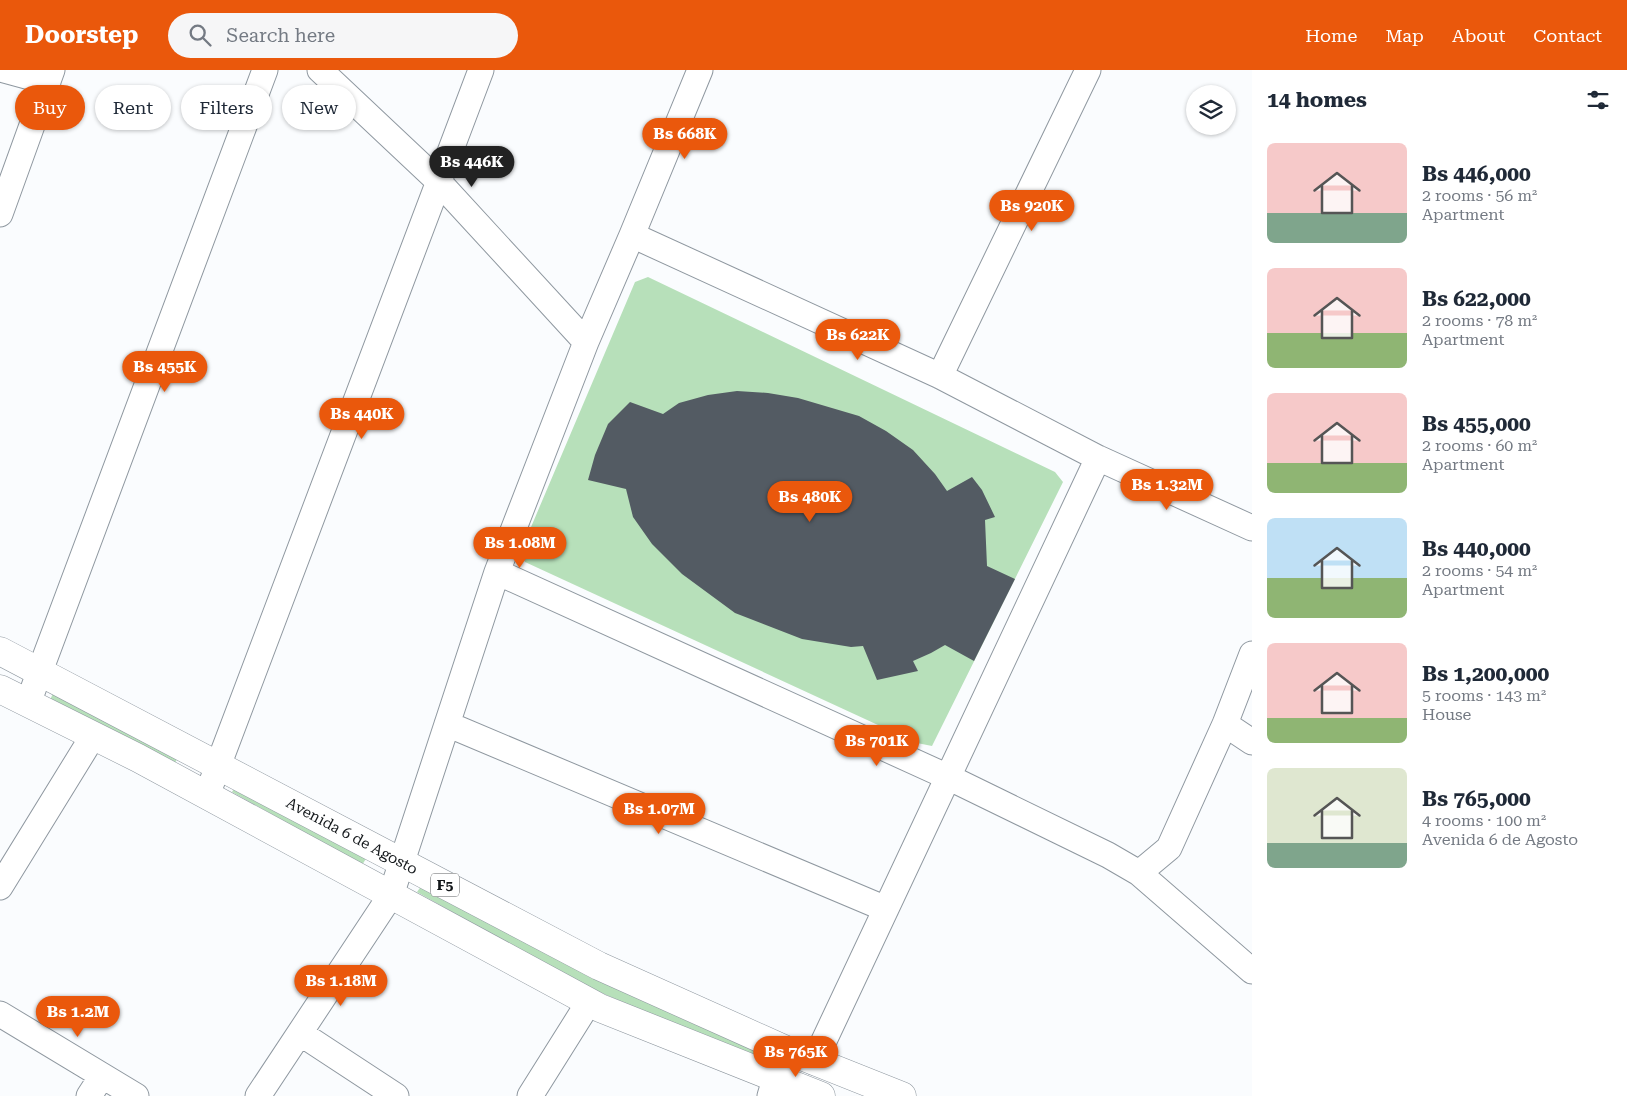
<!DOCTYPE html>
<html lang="en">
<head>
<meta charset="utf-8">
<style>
	:root { --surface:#fff; --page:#f6f6f7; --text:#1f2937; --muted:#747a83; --accent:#ea580c }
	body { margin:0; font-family:"Roboto Serif",serif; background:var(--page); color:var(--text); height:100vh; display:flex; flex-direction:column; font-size:19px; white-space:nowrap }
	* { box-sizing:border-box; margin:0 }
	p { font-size:16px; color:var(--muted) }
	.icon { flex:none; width:28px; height:28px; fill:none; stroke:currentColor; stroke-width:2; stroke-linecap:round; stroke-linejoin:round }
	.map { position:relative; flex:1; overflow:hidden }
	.side { display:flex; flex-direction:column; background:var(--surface); width:375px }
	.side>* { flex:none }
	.hud { position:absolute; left:15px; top:15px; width:475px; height:45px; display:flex; gap:10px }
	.buttons { position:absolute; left:1186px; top:15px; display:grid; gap:10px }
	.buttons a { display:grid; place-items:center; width:50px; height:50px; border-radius:50%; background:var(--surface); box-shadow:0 1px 4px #0004; font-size:25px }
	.price { position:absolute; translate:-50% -42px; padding:0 11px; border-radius:18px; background:var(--accent); color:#fff; font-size:16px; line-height:32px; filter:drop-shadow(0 1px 2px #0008) }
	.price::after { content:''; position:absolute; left:50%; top:30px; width:15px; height:11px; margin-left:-8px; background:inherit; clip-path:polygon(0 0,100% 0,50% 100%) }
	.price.on { background:#222; color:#fff }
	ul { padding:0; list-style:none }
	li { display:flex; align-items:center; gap:15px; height:125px; padding:0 15px }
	li span { display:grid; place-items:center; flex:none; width:140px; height:100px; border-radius:8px; color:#555 }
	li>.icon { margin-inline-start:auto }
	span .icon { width:60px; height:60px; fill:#fffc; stroke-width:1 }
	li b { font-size:21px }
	h2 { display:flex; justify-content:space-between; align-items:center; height:60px; padding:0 15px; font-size:21px }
	.chip { padding:0 18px; border-radius:22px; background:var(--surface); box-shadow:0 1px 4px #0004; font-size:18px; line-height:45px }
	.chip.on { background:var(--accent); color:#fff }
	header { display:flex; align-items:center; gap:30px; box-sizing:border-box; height:70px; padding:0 25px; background:var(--accent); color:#fff }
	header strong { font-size:24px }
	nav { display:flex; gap:28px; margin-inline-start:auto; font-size:18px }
	.search { width:350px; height:45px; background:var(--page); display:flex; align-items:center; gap:12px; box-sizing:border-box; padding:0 18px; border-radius:28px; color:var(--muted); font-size:19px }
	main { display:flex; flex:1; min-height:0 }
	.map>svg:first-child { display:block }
	.green { fill:#b7e0ba }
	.building { fill:#535b63 }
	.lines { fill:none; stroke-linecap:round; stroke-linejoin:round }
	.minor-casing { stroke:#8f98a0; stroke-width:27 }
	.highway-casing { stroke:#8f98a0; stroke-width:29 }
	.minor { stroke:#fff; stroke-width:25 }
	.highway { stroke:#fff; stroke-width:28 }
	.labels { text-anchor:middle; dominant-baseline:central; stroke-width:5; stroke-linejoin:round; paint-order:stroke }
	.shield { fill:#fff; stroke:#5a5d5f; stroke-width:1 }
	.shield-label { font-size:14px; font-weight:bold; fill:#13171a }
	.street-label { font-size:15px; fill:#13171a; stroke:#fff }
</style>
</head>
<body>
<header>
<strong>Doorstep</strong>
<div class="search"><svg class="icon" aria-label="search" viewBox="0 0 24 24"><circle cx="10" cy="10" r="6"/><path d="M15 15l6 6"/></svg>Search here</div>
<nav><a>Home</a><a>Map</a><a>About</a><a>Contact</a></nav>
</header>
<main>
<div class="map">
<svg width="1252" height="1026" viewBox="0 0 1252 1026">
	<rect width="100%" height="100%" fill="#fafcfe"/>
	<path class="green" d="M648,207L1055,402L1063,412L932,676L917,673L525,492L520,483L635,212Z
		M55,619L181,682L175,693L50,630Z
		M238,712L369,784L362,795L232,722Z
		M424,812L763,979L758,991L572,910L417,822Z"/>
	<path class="building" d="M737,321L768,323L798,328L859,346L886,361L913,380L935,404L947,421L972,407L982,420L995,447L985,450L987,496L1015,509L974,591L945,575L931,583L913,591L918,601L877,610L863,576L851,577L802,569L735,543L682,504L652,474L633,447L626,419L588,410L595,385L608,354L630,332L663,344L679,333L708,325Z"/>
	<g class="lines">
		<defs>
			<path id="minor" d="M4,0L48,12
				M320,0L438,111L586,272
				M0,144L52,0
				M632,165L940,306L1098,388L1252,458
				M940,306L1088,0
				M497,502L948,707L1108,785L1139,803L1252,901
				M28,633L265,0
				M447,654L886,839
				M1225,654L1252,672
				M207,725L481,0
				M1139,803L1169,778L1225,654L1252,584
				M0,817L93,666
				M0,944L136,1026
				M300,963L396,1026
				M814,992L1098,388
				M89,1026L102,1006
				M258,1026L391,825L497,502L586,272L632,165L700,0
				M530,1026L589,932
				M770,1026L784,979"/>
			<path id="highway" d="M0,581L599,896L784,979L902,1026
				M0,619L138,688L600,938L821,1026"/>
		</defs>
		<use href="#minor" class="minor-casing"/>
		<use href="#highway" class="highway-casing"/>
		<use href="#minor" class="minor"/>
		<use href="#highway" class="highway"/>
	</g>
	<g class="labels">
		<rect class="shield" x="431" y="803.5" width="28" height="23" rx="4"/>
		<g class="shield-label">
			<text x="445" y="815">F5</text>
		</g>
		<g class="street-label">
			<text transform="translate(352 766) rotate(28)">Avenida 6 de Agosto</text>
		</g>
	</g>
</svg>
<div class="buttons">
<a><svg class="icon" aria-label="layers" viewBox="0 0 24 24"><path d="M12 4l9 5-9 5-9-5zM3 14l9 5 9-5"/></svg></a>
</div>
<b class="price" style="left:685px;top:90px">Bs 668K</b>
<b class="price on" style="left:472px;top:118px">Bs 446K</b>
<b class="price" style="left:1032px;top:162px">Bs 920K</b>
<b class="price" style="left:858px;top:291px">Bs 622K</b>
<b class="price" style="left:165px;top:323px">Bs 455K</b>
<b class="price" style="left:362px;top:370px">Bs 440K</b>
<b class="price" style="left:1167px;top:441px">Bs 1.32M</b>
<b class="price" style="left:810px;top:453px">Bs 480K</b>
<b class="price" style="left:520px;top:499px">Bs 1.08M</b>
<b class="price" style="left:877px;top:697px">Bs 701K</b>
<b class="price" style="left:659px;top:765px">Bs 1.07M</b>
<b class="price" style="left:341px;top:937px">Bs 1.18M</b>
<b class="price" style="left:78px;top:968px">Bs 1.2M</b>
<b class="price" style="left:796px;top:1008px">Bs 765K</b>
<div class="hud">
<a class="chip on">Buy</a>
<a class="chip">Rent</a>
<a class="chip">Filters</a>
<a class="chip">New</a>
</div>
</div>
<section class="side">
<h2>14 homes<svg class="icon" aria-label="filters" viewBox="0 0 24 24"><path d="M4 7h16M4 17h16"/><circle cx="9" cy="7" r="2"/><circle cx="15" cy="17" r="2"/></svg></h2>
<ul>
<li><span style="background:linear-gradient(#f6c9c9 70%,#7fa58c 0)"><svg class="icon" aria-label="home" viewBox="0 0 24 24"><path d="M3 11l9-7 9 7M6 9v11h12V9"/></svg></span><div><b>Bs 446,000</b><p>2 rooms · 56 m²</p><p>Apartment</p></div></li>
<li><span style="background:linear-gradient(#f6c9c9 65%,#8fb573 0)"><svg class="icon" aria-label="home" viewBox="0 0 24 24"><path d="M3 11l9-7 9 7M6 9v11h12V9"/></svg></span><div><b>Bs 622,000</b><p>2 rooms · 78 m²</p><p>Apartment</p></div></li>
<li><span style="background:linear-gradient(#f6c9c9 70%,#8fb573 0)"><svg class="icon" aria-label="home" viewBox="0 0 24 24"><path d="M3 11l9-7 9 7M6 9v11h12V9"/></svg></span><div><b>Bs 455,000</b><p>2 rooms · 60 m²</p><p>Apartment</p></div></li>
<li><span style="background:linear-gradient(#bfe0f5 60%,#8fb573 0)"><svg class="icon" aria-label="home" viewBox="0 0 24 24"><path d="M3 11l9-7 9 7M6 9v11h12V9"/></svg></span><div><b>Bs 440,000</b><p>2 rooms · 54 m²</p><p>Apartment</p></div></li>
<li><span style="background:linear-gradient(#f6c9c9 75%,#8fb573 0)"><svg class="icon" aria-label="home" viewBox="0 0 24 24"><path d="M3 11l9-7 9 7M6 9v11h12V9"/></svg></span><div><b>Bs 1,200,000</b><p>5 rooms · 143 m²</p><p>House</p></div></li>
<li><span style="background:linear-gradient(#dfe7d0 75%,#7fa58c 0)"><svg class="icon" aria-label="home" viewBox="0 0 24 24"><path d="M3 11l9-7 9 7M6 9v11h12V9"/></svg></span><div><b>Bs 765,000</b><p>4 rooms · 100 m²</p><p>Avenida 6 de Agosto</p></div></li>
</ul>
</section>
</main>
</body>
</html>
